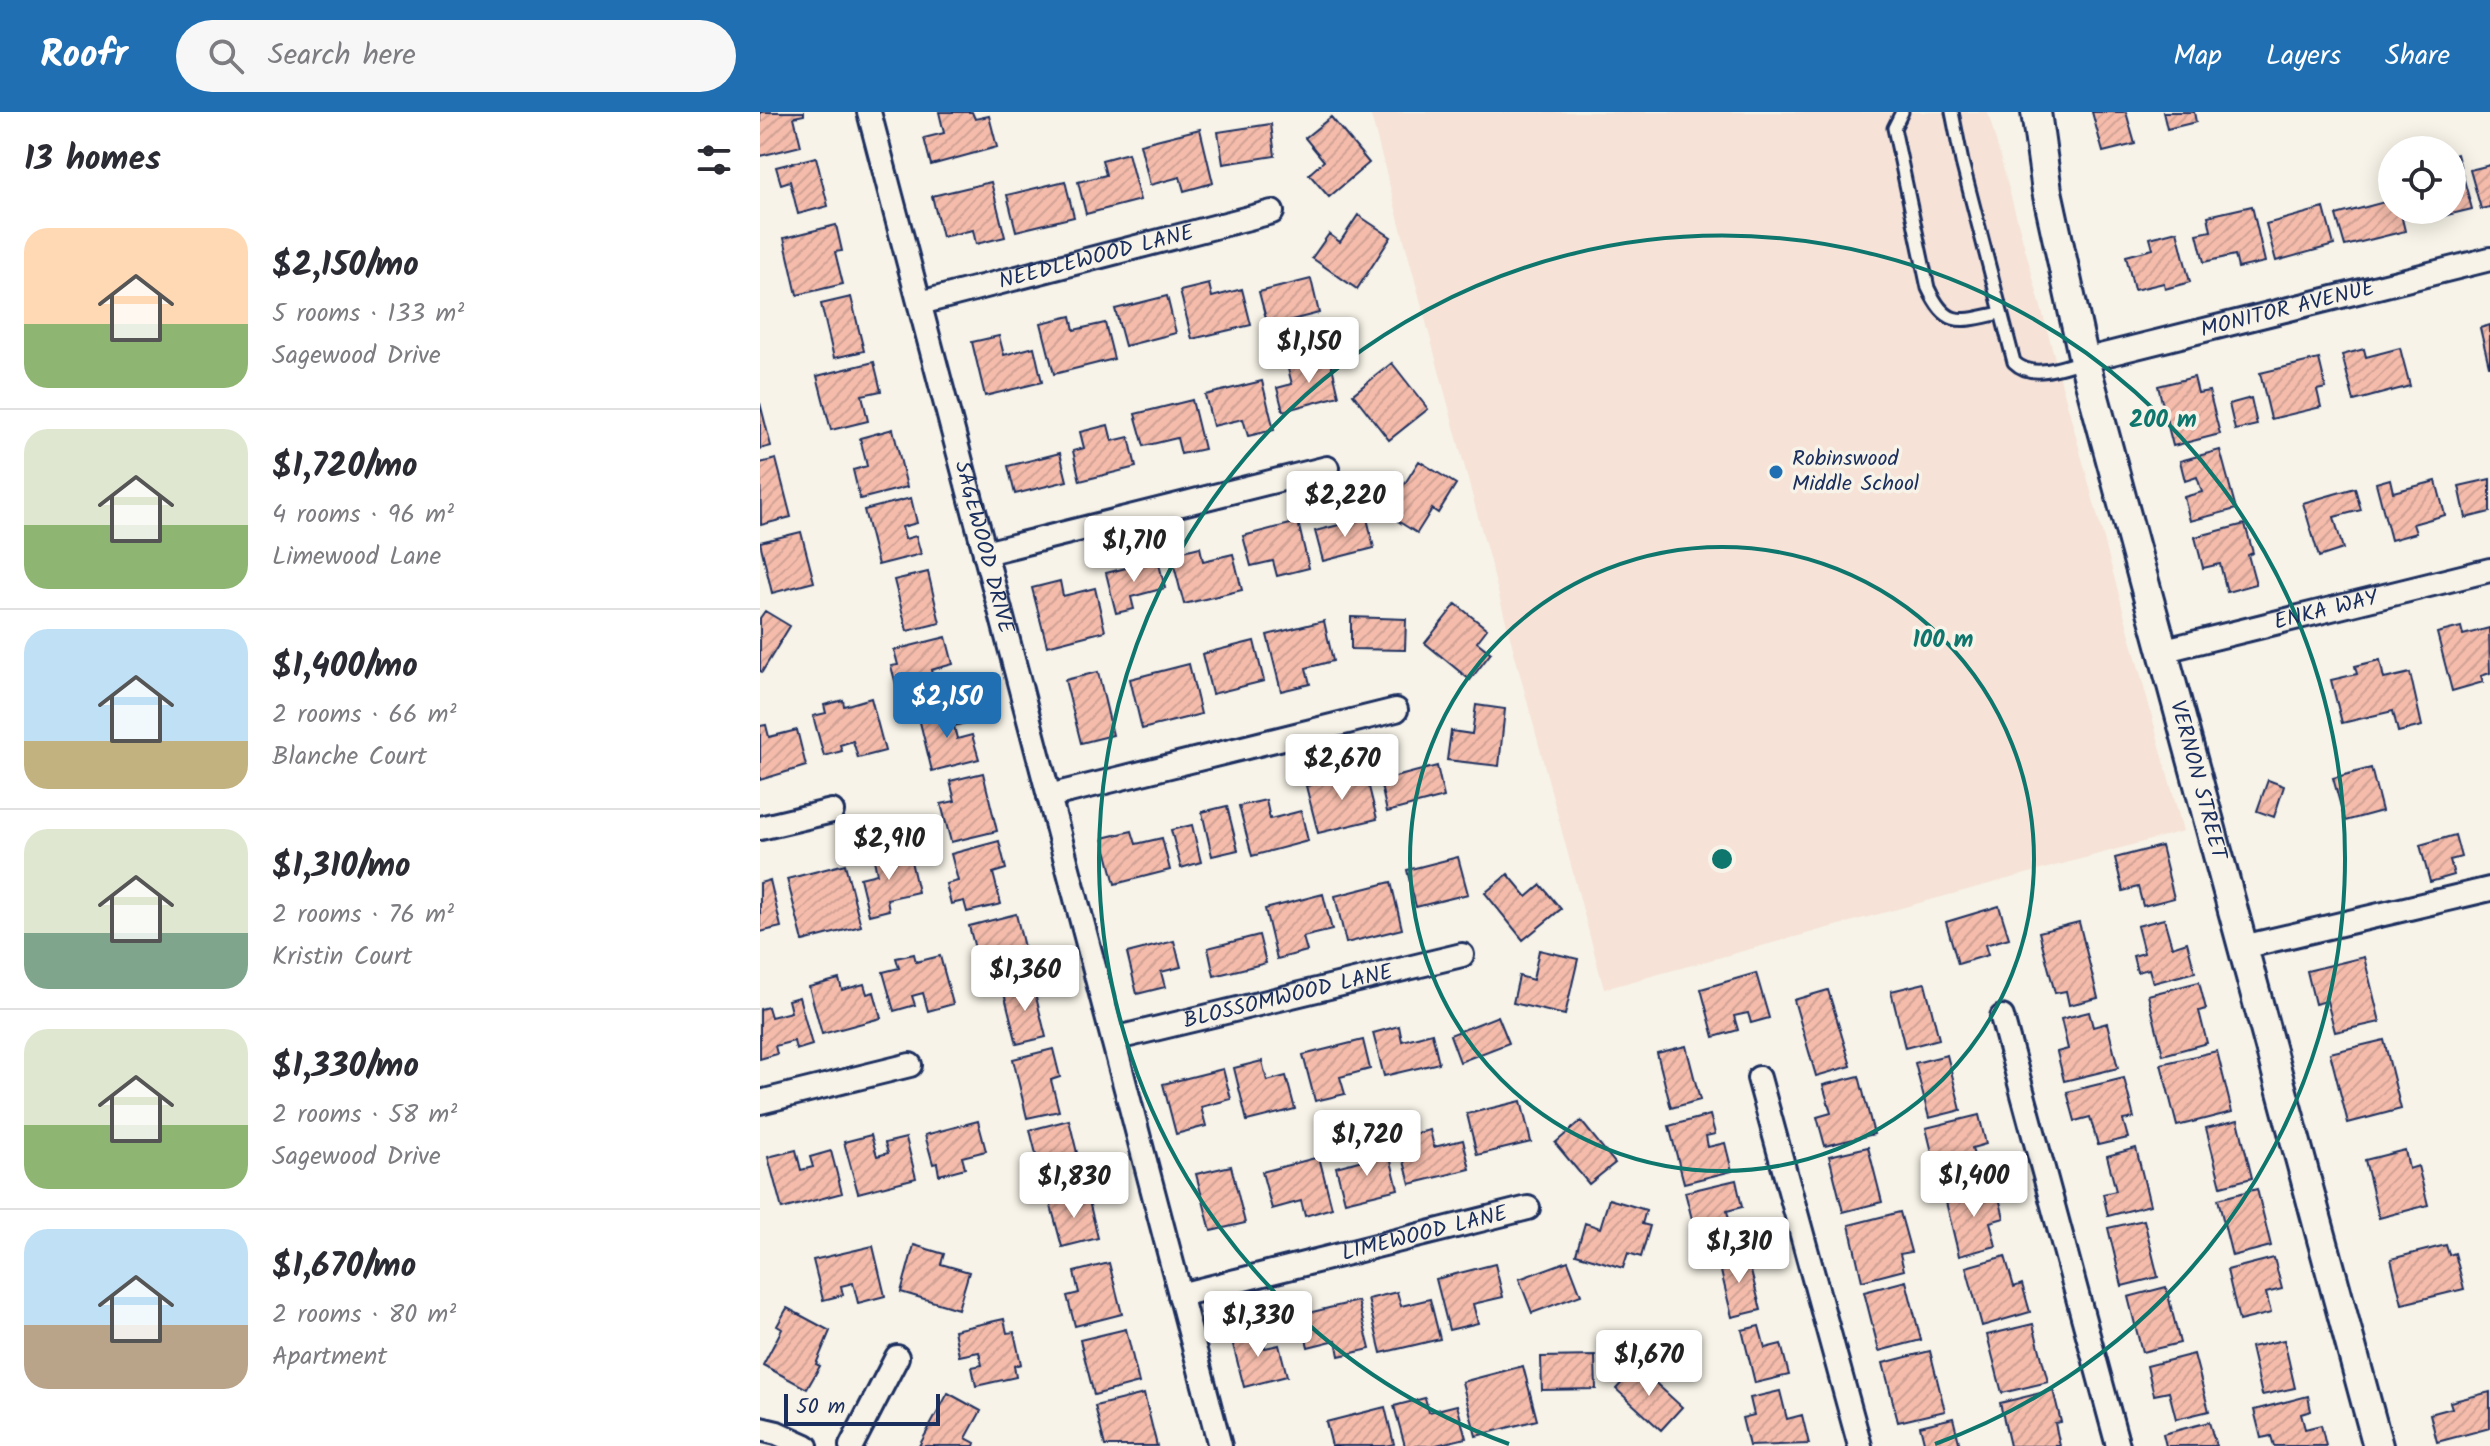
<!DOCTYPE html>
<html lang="en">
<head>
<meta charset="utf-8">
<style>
	:root { --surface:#fff; --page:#f7f7f7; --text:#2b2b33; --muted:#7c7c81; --line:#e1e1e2; --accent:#1f6fb2 }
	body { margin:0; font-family:Kalam,sans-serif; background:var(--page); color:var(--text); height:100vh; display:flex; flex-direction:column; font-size:30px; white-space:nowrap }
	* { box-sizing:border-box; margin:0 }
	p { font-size:26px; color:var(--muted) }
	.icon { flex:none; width:44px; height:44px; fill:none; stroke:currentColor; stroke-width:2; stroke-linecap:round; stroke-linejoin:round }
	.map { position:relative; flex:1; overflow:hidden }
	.panel { display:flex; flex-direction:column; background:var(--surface); width:760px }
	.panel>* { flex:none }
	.tools { position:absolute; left:1618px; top:24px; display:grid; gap:16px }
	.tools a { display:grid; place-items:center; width:88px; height:88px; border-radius:50%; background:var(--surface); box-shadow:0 4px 20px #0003; font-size:40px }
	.scale { position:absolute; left:24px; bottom:20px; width:156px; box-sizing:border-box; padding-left:8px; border:4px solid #1b2f5e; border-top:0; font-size:22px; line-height:28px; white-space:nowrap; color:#1b2f5e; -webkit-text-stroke:6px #f7f3e8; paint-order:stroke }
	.price { position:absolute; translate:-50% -68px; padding:0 18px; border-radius:8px; background:#fff; color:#222; font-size:26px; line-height:52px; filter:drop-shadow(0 2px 4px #0008) }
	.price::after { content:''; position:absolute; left:50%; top:48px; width:24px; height:18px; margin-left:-12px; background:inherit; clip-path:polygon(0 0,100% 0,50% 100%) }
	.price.active { background:var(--accent); color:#fff }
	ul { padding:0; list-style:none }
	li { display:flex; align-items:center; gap:24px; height:200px; padding:0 24px }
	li+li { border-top:2px solid var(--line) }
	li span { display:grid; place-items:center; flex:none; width:224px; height:160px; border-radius:24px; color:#555 }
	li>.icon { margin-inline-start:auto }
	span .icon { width:96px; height:96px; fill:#fffc; stroke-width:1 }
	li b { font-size:34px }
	h2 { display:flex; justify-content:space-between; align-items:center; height:96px; padding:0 24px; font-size:34px }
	header { display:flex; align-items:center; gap:48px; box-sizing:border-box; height:112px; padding:0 40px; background:var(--accent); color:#fff }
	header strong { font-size:38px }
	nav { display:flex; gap:44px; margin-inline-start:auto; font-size:28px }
	.search { width:560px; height:72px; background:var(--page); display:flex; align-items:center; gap:20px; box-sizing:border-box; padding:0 28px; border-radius:44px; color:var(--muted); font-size:30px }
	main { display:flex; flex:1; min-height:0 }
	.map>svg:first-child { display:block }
	.built { fill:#f6e2d6 }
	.building { fill:url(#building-hatch); stroke:#1b2f5e; stroke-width:2 }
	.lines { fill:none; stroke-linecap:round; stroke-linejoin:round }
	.service-casing { stroke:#1b2f5e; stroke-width:17 }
	.minor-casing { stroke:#1b2f5e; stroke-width:28 }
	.tertiary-casing { stroke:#1b2f5e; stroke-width:34 }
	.service { stroke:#f7f3e8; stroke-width:11 }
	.minor { stroke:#f7f3e8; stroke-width:22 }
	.tertiary { stroke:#f7f3e8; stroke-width:28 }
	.ring { fill:none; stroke:#0f766e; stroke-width:4 }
	.poi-dot { fill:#1f6fb2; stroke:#f7f3e8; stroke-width:3 }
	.labels { text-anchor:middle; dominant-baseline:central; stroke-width:7; stroke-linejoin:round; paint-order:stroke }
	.street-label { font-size:22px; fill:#1b2f5e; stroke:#f7f3e8 }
	.poi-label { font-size:22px; fill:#1b2f5e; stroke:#f7f3e8; text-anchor:start }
	.centre { fill:#0f766e; stroke:#f7f3e8; stroke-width:4 }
	.ring-label { font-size:24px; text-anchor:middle; font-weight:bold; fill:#0f766e; stroke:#f7f3e8; stroke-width:7; stroke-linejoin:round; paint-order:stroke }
</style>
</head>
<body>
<header>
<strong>Roofr</strong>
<div class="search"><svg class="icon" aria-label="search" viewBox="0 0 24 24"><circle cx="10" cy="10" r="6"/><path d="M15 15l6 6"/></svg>Search here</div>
<nav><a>Map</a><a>Layers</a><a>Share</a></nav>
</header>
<main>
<section class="panel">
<h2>13 homes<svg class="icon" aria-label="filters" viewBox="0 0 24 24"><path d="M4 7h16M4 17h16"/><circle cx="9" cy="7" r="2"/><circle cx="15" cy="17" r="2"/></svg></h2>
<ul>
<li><span style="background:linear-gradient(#ffd9b3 60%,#8fb573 0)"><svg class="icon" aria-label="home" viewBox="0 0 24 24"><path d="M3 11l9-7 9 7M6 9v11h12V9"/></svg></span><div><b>$2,150/mo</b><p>5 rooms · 133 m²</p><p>Sagewood Drive</p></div></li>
<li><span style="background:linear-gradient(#dfe7d0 60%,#8fb573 0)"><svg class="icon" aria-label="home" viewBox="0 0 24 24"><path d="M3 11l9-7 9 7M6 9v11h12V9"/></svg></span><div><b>$1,720/mo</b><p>4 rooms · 96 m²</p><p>Limewood Lane</p></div></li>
<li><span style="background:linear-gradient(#bfe0f5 70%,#c2b280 0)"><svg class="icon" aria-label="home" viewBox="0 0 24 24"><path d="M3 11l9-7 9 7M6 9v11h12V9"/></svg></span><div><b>$1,400/mo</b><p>2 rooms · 66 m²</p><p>Blanche Court</p></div></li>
<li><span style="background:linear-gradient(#dfe7d0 65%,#7fa58c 0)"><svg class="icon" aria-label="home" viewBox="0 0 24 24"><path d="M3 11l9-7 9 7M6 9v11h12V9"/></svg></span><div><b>$1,310/mo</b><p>2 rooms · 76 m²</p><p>Kristin Court</p></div></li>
<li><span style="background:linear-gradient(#dfe7d0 60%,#8fb573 0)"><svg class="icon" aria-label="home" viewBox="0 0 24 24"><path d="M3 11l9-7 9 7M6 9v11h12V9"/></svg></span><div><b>$1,330/mo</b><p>2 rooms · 58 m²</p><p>Sagewood Drive</p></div></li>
<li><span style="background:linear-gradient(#bfe0f5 60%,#b9a48a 0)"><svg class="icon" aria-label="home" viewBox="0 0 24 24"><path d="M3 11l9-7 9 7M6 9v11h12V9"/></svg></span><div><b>$1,670/mo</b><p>2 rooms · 80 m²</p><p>Apartment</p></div></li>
</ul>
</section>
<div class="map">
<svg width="1730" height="1334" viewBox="0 0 1730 1334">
	<defs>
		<pattern id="building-hatch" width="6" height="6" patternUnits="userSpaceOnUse" patternTransform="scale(2)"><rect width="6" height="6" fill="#f5bcab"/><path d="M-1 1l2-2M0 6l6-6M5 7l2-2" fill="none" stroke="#d1a296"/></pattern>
	</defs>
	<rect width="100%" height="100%" fill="#f7f3e8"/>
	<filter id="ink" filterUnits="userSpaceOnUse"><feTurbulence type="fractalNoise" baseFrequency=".0125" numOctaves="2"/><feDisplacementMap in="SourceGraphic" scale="16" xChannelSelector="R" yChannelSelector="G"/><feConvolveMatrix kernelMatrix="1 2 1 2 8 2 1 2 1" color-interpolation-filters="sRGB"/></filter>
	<g filter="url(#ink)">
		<path class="built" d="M610,0H1228L1423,719L844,877Z"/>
		<path class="building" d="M0,0H44V3L34,5L41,34L0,44Z
			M179,0H212L215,7L229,4L237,35L171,53L164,26L184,21Z
			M1332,0H1366L1375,32L1343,40Z
			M1403,0H1434L1436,10L1407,17Z
			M571,5L609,51L569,85L549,62L564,49L545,26Z
			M511,12L515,44L463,52L458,20Z
			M440,17L453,71L424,79L420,65L390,73L380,32Z
			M368,41L380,88L326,102L318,70L346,63L342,48Z
			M1697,42L1712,97L1683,104L1682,98H1692V44Z
			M56,45L68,94L38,102L30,69L21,72L16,55Z
			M1730,53V95L1721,97L1710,58Z
			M305,69L314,105L256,119L247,83Z
			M231,70L245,125L216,132L213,118L182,125L172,84Z
			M1632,88V98H1640L1645,119L1585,134L1576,103Z
			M1492,94L1505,150L1478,156L1475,143L1444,150L1437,122L1451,119L1448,104Z
			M1564,96L1574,133L1516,149L1506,112Z
			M598,103L631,125L597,177L552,146L569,122L580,130Z
			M76,113L82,139L75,140L83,172L37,183L24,126Z
			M1417,119L1430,170L1405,177L1404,171L1374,178L1366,144L1393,137L1390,126Z
			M551,167L559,201L508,214L499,180Z
			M449,172L452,185L482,177L491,213L432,227L420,179Z
			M407,184L416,221L365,234L355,197Z
			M91,185L104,239L74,246L61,192Z
			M311,204L314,218L345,211L354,247L294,262L281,211Z
			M1730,213V254H1729L1720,216Z
			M239,224L244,243L274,235L282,270L225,284L212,230Z
			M1640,236L1650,274L1594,289L1582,243L1604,237L1606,245Z
			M570,246L579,284L523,299L517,276L532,272L528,257Z
			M1559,247L1566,276L1557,278L1561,295L1511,307L1500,261Z
			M114,250L121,279L102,283L108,309L71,318L57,264Z
			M632,251L668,297L629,328L593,282Z
			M1434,265L1438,281L1449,279L1460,322L1413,334L1398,274Z
			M502,269L514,318L488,324L483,307L453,314L445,283Z
			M1491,286L1497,313L1475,318L1469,292Z
			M432,288L444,337L421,342L417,326L384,334L375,302Z
			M0,291L11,334L0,337Z
			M348,313L352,329L369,325L376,355L320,369L313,339L324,336L320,320Z
			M133,317L147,375L100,387L93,358L107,354L100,326Z
			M1460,338L1476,397L1430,409L1424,385L1442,380L1437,365L1425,369L1420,349Z
			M300,341L307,369L255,382L248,354Z
			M16,347L31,405L1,413L0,351Z
			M659,349L696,372L678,401L672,397L657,421L615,395L631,369L642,376Z
			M1630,367L1633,380L1676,369L1685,403L1653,412L1656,421L1631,428L1616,371Z
			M1730,367V400L1706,406L1699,374Z
			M1595,376L1601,398L1574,405L1583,437L1559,445L1543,391Z
			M151,386L157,411L142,415L145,427L156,424L161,442L118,453L104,398Z
			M607,406L614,436L563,449L555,419Z
			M538,410L549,456L517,464L513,449L491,454L483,424Z
			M1485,412L1493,441L1488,443L1496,472L1467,480L1460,452L1443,456L1435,425Z
			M41,420L54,470L12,481L0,430Z
			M440,435L443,449L473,442L482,478L424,492L411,442Z
			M398,448L405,476L371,485L374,497L356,501L346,461Z
			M168,460L180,511L147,519L134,468Z
			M300,469L303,484L335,476L345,519L287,534L272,476Z
			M696,492L727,517L717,530L731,541L710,568L665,531Z
			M5,499L30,514L2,560L0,559V506Z
			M591,505L646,507L645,538L591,537Z
			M564,509L573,549L546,556L550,572L521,579L507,523Z
			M1701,515L1703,523L1729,516L1730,561L1721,564L1723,570L1692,579L1677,521Z
			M186,525L193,552L171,558L178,586L142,595L131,554L138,553L134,538Z
			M494,529L504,569L452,582L442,542Z
			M1620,548L1624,567L1650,561L1662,614L1638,620L1633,599L1582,611L1571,568L1597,562L1595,554Z
			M429,552L441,602L382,617L370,567Z
			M338,560L353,623L321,631L305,568Z
			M111,586L125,639L98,646L93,629L80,633L82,639L64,644L53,604L66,601L64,593L83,588L84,594Z
			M716,593L745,597L739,654L687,648L691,619L712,622Z
			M201,595L205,611L194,614L197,627L212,623L219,647L172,659L159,606Z
			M6,613L9,625L37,618L46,654L0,668V614Z
			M677,654L684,685L627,700L620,669Z
			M1611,656L1622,699L1585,709L1573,666Z
			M605,659L617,707L558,721L546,674Z
			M223,661L237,719L191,730L181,692L195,689L190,669Z
			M1508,668L1524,674L1514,705L1497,699Z
			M506,688L510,707L541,699L548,729L492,744L479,694Z
			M467,694L478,738L452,744L442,700Z
			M432,713L441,750L421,756L411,718Z
			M372,719L376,732L402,726L410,758L355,772L343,726Z
			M1695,723L1701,745L1690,748L1694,763L1670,770L1660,733Z
			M239,729L246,757L233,761L241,792L207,800L204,789L191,792L186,772L198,769L191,742Z
			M1401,734L1414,786L1383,794L1378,775L1363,779L1355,746Z
			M149,740L158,780L127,787L129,798L109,803L100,766L117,762L114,748Z
			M698,745L708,782L656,795L647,758Z
			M85,752L101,814L43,829L27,767Z
			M748,762L767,785L781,773L801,797L763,828L725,781Z
			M10,768L21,815L0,820V771Z
			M631,770L642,817L586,831L575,784Z
			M563,782L572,818L543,825L547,839L517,847L505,797Z
			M1239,794L1249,826L1225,833L1228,843L1198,852L1186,810Z
			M256,802L269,856L223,867L209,814Z
			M1404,807L1412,835L1427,830L1435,860L1393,871L1389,857L1377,860L1373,844L1384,841L1377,814Z
			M1319,810L1338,886L1309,893L1306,879L1295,881L1279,820Z
			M499,823L506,851L454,864L448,836Z
			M414,829L421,855L401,860L405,875L377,882L367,841Z
			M779,838L818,847L805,903L753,891L759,864L773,868Z
			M154,842L156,850L180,844L193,892L168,899L163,881L152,884L155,893L134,899L123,860L139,856L136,846Z
			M1604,845L1620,910L1575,920L1567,889L1555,892L1547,859Z
			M996,861L1009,906L991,911L988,901L974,904L978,918L954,925L941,877Z
			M79,867L82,878L104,872L107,882L114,880L121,906L62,922L49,875Z
			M272,869L286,925L257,932L243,877Z
			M1439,870L1446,897L1439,899L1447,931L1403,943L1388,883Z
			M1165,871L1179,927L1145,936L1131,879Z
			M1068,878L1091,954L1056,964L1034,888Z
			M39,885L52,933L36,938L34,929L15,934L17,942L0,947V897L8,895L11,905L31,900L28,888Z
			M1329,900L1333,915L1347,911L1358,956L1304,969L1297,940L1308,937L1301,907Z
			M738,904L749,931L700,950L690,923Z
			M639,914L642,929L672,921L679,951L624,964L613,921Z
			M603,928L610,957L580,965L585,982L555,989L543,943Z
			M1624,928L1641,997L1588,1011L1570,941Z
			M926,934L940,988L911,996L897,941Z
			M293,937L300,965L291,968L299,999L267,1006L253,947Z
			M1457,939L1472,1000L1417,1014L1401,952Z
			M1187,943L1201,998L1169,1006L1155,951Z
			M502,949L507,969L526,964L535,997L487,1009L474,956Z
			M463,957L471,987L441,995L446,1014L416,1022L403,972Z
			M1099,964L1114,1022L1065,1034L1057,1005L1071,1001L1063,973Z
			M1364,966L1374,1006L1363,1008L1368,1026L1338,1033L1330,1005L1315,1009L1307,980Z
			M761,989L771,1030L717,1043L707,1002Z
			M950,1003L955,1022L946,1024L948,1035L965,1031L972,1059L924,1071L909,1014Z
			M1219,1003L1226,1032L1212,1036L1220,1067L1181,1077L1166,1016Z
			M309,1008L318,1045L279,1054L270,1018Z
			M1478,1008L1492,1066L1461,1074L1446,1016Z
			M218,1009L226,1039L202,1045L205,1056L179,1063L177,1051L173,1052L165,1023Z
			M821,1009L855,1051L829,1072L795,1031Z
			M670,1018L674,1035L703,1028L710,1057L650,1072L638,1026Z
			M111,1023L117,1044L128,1041L125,1031L146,1026L156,1066L98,1081L84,1030Z
			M1108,1035L1122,1090L1083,1100L1069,1044Z
			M1376,1036L1390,1093L1348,1104L1343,1082L1356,1079L1347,1044Z
			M36,1038L41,1058L53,1055L50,1045L71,1039L82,1081L22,1097L8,1045Z
			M1645,1038L1649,1057L1658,1054L1668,1093L1619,1106L1605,1048Z
			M629,1041L638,1077L585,1090L576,1055Z
			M559,1045L572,1096L545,1104L541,1089L512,1097L502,1060Z
			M471,1054L485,1111L451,1119L436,1062Z
			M976,1068L982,1095L967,1099L974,1130L940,1138L925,1080Z
			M1236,1073L1244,1106L1230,1110L1236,1134L1199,1144L1185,1086Z
			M1497,1077L1511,1134L1472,1144L1458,1087Z
			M327,1081L338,1126L302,1135L290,1090Z
			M849,1087L886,1098L882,1112L890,1114L881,1145L868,1141L863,1156L816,1142L825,1111L840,1116Z
			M1140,1100L1151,1140L1140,1142L1144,1158L1102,1169L1089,1113Z
			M1384,1108L1398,1165L1362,1174L1348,1116Z
			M154,1133L184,1142L181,1152L209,1160L198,1197L141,1180Z
			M1686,1133L1689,1143L1695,1141L1704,1177L1642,1192L1631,1147Z
			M113,1134L125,1184L98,1191L93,1171L81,1174L83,1183L63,1188L53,1148Z
			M986,1140L1001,1198L972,1205L958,1147Z
			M1245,1144L1254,1175L1262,1172L1270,1200L1222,1214L1206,1155Z
			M1514,1146L1522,1177L1506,1181L1511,1201L1479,1209L1467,1158Z
			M808,1149L821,1183L772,1201L759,1167Z
			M349,1151L362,1202L315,1214L307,1184L319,1181L314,1160Z
			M735,1152L743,1185L713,1192L718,1211L689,1218L676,1167Z
			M1146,1169L1161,1228L1119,1239L1104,1180Z
			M1406,1175L1420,1231L1382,1240L1368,1185Z
			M637,1180L641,1194L670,1187L680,1227L621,1241L608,1187Z
			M598,1189L610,1237L579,1244L576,1228L548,1235L540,1203Z
			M27,1196L70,1219L56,1252L60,1254L47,1277L3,1253L22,1217L17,1214Z
			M244,1207L247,1221L254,1220L261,1252L254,1254L256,1265L216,1274L212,1255L222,1253L219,1240L199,1244L194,1218Z
			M1273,1212L1288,1270L1242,1281L1227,1223Z
			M999,1214L1005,1236L1021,1232L1029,1263L995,1271L982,1218Z
			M366,1217L379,1271L334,1283L320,1228Z
			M500,1218L505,1236L519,1233L527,1264L484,1275L471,1225Z
			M1524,1228L1535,1276L1502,1283L1491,1235Z
			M1170,1239L1185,1299L1138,1310L1123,1251Z
			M1434,1242L1449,1299L1416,1307L1409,1280L1394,1283L1387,1254Z
			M835,1244L836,1277L782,1278L781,1245Z
			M763,1254L777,1308L716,1324L702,1270Z
			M877,1254L922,1295L901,1318L856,1277Z
			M1293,1278L1301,1310L1295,1311L1300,1334H1250L1240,1291Z
			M1020,1279L1027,1307L1042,1303L1049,1332L989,1334L982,1306L994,1303L990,1286Z
			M1730,1280V1316L1677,1330L1670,1302L1692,1296L1690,1290Z
			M188,1281L221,1299L206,1326L215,1331L214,1334H159Z
			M384,1282L397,1334H345L335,1294Z
			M1548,1284L1551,1299L1541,1302L1545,1317L1561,1313L1566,1334H1514L1511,1324L1501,1326L1494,1298Z
			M665,1286L669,1300L697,1293L706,1326L672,1334H645L634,1294Z
			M625,1295L634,1332L625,1334H572L566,1310Z
			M1193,1306L1200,1334H1165L1160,1314Z
			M1449,1310L1456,1334H1406L1403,1322Z"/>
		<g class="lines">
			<defs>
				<path id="service" d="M1142,0L1134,16L1168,176C1187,216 1199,210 1240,201
					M1192,0L1202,50L1254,250C1272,268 1301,255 1323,249"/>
				<g id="minor">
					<path id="s1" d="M109,0L460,1334"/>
					<path id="s2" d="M160,191L512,100"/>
					<path id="s3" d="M1324,248L1730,147"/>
					<path d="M225,441L567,356"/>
					<path id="s4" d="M1401,539L1730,458"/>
					<path d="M289,684L636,598"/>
					<path d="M0,716L72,699"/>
					<path d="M1483,835L1730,777"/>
					<path d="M1242,905L1358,1334"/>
					<path id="s5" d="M353,927L702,843"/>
					<path d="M999,966L1100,1334"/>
					<path d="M0,990L150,953"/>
					<path id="s6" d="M420,1183L768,1096"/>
					<path d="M0,1317L17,1321L46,1334"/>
					<path d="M91,1334L137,1245"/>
				</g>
				<g id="tertiary">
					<path id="s7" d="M1276,0L1287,79L1324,248L1618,1334"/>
				</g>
			</defs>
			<use href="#service" class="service-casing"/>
			<use href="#minor" class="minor-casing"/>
			<use href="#tertiary" class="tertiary-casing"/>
			<use href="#service" class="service"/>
			<use href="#minor" class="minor"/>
			<use href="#tertiary" class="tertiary"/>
		</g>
	</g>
	<g class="ring">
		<circle cx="962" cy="747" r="312"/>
		<path d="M749 1332A623 623 0 1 1 1175 1332"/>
	</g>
	<circle class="poi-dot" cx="1016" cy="360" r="8"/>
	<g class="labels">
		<g class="street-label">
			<text stroke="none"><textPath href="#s2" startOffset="182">NEEDLEWOOD LANE</textPath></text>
			<text stroke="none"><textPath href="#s3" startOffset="210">MONITOR AVENUE</textPath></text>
			<text stroke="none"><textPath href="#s1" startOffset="450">SAGEWOOD DRIVE</textPath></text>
			<text stroke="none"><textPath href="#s4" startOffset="170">ENKA WAY</textPath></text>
			<text stroke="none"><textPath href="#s7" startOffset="688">VERNON STREET</textPath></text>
			<text stroke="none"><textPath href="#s5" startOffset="180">BLOSSOMWOOD LANE</textPath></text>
			<text stroke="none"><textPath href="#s6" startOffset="252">LIMEWOOD LANE</textPath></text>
		</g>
		<g class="poi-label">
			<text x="1032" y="347">Robinswood<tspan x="1032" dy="25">Middle School</tspan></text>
		</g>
	</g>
	<circle cx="962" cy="747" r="12" class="centre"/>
	<g class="ring-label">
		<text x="1403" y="315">200 m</text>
		<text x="1183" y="535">100 m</text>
	</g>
</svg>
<div class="tools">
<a><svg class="icon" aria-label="locate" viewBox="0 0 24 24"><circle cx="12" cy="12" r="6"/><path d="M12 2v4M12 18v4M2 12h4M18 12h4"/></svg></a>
</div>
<div class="scale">50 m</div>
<b class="price" style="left:549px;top:273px">$1,150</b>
<b class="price" style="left:585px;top:427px">$2,220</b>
<b class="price" style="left:374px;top:472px">$1,710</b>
<b class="price active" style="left:187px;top:628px">$2,150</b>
<b class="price" style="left:582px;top:690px">$2,670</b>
<b class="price" style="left:129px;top:770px">$2,910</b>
<b class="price" style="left:265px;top:901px">$1,360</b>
<b class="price" style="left:607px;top:1066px">$1,720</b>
<b class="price" style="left:1214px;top:1107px">$1,400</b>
<b class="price" style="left:314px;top:1108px">$1,830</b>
<b class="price" style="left:979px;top:1173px">$1,310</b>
<b class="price" style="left:498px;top:1247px">$1,330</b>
<b class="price" style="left:889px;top:1286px">$1,670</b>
</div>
</main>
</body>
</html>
